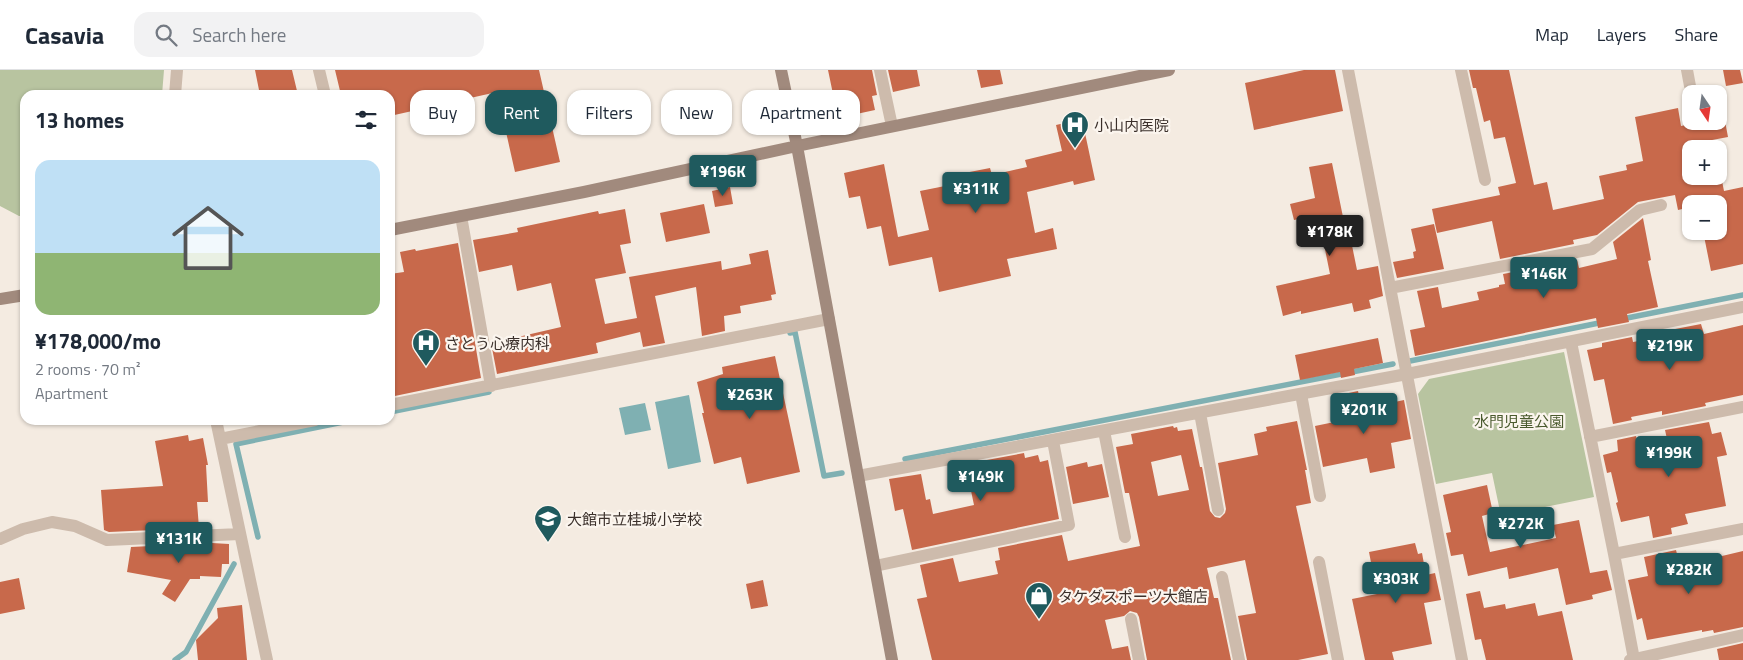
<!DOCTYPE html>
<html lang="en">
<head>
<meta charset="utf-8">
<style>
	:root { --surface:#fff; --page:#f2f2f3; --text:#1f2937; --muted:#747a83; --line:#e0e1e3; --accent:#1f5a5e }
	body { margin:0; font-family:"Titillium Web","Noto Sans JP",sans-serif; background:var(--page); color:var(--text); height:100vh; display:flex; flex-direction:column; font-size:19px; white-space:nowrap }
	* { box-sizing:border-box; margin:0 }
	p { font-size:16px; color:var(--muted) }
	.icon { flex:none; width:28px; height:28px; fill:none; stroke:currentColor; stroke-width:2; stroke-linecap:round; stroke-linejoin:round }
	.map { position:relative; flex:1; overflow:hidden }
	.side { position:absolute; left:20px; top:20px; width:375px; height:335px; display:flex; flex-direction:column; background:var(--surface); border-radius:15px; box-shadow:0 1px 4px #0004 }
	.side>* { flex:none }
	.hud { position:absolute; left:410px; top:20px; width:475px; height:45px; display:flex; gap:10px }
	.needle { width:32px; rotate:167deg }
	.buttons { position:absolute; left:1682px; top:15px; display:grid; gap:10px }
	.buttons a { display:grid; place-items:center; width:45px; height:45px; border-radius:10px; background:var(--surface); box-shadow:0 1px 4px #0004; font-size:25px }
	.price { position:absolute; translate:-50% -42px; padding:0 11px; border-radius:5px; background:var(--accent); color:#fff; font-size:16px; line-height:32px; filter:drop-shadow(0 1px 2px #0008) }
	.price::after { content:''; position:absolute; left:50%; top:30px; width:15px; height:11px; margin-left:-8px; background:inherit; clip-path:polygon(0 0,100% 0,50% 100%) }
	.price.selected { background:#222; color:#fff }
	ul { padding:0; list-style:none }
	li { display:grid; align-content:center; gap:10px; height:265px; padding:0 15px }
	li+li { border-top:1px solid var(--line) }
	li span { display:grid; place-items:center; height:155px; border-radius:15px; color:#555 }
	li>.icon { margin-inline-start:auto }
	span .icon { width:90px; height:90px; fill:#fffc; stroke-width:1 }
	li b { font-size:21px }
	h2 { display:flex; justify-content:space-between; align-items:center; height:60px; padding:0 15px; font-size:21px }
	.pill { padding:0 18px; border-radius:15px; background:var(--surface); box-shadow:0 1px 4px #0004; font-size:18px; line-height:45px }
	.pill.selected { background:var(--accent); color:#fff }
	header { display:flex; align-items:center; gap:30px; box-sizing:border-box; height:70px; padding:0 25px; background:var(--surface); border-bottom:1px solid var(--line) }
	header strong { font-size:24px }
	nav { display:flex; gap:28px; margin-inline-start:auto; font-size:18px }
	.search { width:350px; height:45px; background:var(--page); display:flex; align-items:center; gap:12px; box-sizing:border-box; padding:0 18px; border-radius:15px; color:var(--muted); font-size:19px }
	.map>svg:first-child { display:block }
	.green { fill:#b8c4a0 }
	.water { fill:#7fb0b2 }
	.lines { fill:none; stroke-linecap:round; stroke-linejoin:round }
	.stream { stroke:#7fb0b2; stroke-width:5.5 }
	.building { fill:#c8694b; fill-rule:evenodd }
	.street { stroke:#cdbbac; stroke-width:12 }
	.secondary { stroke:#a18a7d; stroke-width:12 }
	.labels { text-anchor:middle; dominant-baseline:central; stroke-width:4.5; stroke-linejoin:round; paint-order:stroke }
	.poi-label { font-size:15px; fill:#3b302b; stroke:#fbf5ee; text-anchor:start }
	.park-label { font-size:15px; fill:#4a5a2e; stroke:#fbf5ee }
</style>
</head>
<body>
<header>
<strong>Casavia</strong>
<div class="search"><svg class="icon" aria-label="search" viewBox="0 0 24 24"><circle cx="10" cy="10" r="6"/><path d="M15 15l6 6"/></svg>Search here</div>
<nav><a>Map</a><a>Layers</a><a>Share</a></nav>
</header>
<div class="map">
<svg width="1743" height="590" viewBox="0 0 1743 590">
	<rect width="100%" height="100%" fill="#f4ebe1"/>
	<path class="green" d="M0,0H164L162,25H25V146H19L0,136Z
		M1564,282L1594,427L1501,446L1492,403L1436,414L1418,324L1429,309Z"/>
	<path class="water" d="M689,325L701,392L668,399L655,332Z
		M645,333L651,360L625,365L619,338Z"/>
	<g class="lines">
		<path class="stream" d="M1622,249L1743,225
			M790,263L795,262L824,406L842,403
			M1410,291L1604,252
			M390,342L489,322
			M905,389L1393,294
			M258,467L236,374L353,350
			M175,590L186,582L234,494"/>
	</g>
	<path class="building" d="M255,0H292L298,25H260Z
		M335,0H539L560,92L515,102L497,22L390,46V25H341Z
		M828,0H872L877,25L872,26L875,40L838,48Z
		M888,0H917L920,16L893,22Z
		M977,0H1000L1003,14L981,18Z
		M1304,0H1335L1343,41L1254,60L1245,13Z
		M1469,0H1509L1534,115L1547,112L1553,140L1604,129L1599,106L1627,100L1626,95L1643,91L1635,47L1678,38L1681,56L1705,51H1725L1728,67L1691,74V106H1721L1724,121L1743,117V194L1711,201L1703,161H1719V134H1691V137L1678,140L1675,125L1638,132L1597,165L1573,170L1574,174L1500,189L1492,151L1437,163L1432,139L1500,125L1498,117L1516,113L1505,67L1494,69L1490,50L1484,52L1476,18H1473Z
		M1723,0H1740L1743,13L1726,16Z
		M1082,49L1095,110L1074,115L1073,111L1027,122L1035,163L1053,158L1057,179L1007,189L1011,206L939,222L932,187L889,196L881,156L867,159L860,126L849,128L844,103L884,94L898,167L929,160L920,121L945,116L944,107L990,98L992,105L1027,97L1025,90L1062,81L1056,55Z
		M1332,93L1343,147L1346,146L1357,200L1378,196L1383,226L1369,230L1371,238L1354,242L1352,233L1301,244V241L1283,246L1276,216L1330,204L1318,145L1294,150L1290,134L1315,128L1309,97Z
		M730,117L733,134L715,137L712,121Z
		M704,134L710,163L666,172L660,143Z
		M625,139L631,173L620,175L626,203L595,209L605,254L637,248L629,207L721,191L722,200L751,194L749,184L768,180L776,224L771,225L772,230L740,236L741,243L724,246L725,261L702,266L696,217L655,226L665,273L643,277L640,262L596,273L598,283L497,304L492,278L519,272L518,267L561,257L551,213L517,221L512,195L479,202L473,170L518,162L517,158L598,141L599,144Z
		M1643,148L1651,190L1648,191L1658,237L1627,244L1629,252L1598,258L1596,248L1415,286L1410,260L1425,257L1417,221L1438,217L1442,238L1479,230L1477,222L1499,217V215L1505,214L1503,204L1577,190L1579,198L1617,189L1613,172Z
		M1434,154L1444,199L1397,208L1393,192L1414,188L1413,182L1416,181L1411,159Z
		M458,173L481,308L390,327V204L404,202L400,182L415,179L416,181Z
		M1701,254L1704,264L1743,255V325L1705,333L1706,336L1662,345V341L1631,347L1632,350L1613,354L1604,309L1594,311L1587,280L1602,277V273L1632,267L1633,272L1656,268L1671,264L1670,260Z
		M1378,268L1383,293L1354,299L1355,305L1341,308L1340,302L1300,310L1295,285Z
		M775,286L800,402L747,414L741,387L714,394L702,343H704L697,312L723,304L722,297Z
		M1358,321L1362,339L1404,330L1411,369L1391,373L1395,398L1370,403L1367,388L1323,397L1315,356L1349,349L1344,324Z
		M1297,351L1307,400H1305L1311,433L1296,436L1328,584L1298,590H1247L1238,546L1256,543L1245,490L1207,498L1214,528H1218L1231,590H1147L1139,547L1137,543L1130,541L1124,546L1105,550L1112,579L1128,576L1131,590H932L917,529L927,527L920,495L953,488L959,512L998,504L995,491L1000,490L998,478L1062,465L1068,491L1140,476L1129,423H1125L1116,377L1133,374L1131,364L1173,356L1174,358L1177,357L1178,361L1192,359L1200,397H1202L1210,441L1215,447L1220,448L1225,443L1226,439L1218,393L1258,385L1254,364L1267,361L1266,357ZM1181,385L1189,420L1158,426L1151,392Z
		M1709,352L1712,364L1721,362L1727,385L1717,387L1726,436L1685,444L1688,454L1671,458L1672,464L1653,468L1649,446L1621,452L1616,433L1618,432L1611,402L1607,403L1603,385L1618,381L1617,370L1636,366L1640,384L1669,378L1665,360Z
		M188,365L189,371L203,368L208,395H206L208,432H197L199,458L109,462L104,460L101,420L163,416L155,371Z
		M1024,383L1025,388L1038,385L1040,392L1048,390L1059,449L912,480L903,439L895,441L889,409L921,404L926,430L930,429L933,444L974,435L970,416L980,414L976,392Z
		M1087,392L1088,397L1102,394L1109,427L1073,434L1066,397Z
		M1487,415L1493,443L1482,446L1490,482L1556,468L1553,455L1579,450L1590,503L1607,500L1612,520L1592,525L1593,529L1566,535L1558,498L1509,509L1507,497L1468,506L1463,484L1451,486L1446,463L1451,462L1443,425Z
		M212,473L229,474V494H222L221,507L200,506V509H190L175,532L162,524L171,510L127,502L131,477Z
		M1415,473L1418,484L1422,483L1426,505L1435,503L1441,530L1424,533L1432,574L1392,582L1394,590H1365L1352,529L1377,524L1369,482Z
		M1676,480L1680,496L1743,481V557L1714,563L1713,560L1702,562V560L1647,570L1642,548L1637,550L1628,510L1648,506L1644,487Z
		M19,508L25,539L0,544V512Z
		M763,510L768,536L751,539L746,514Z
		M1480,521L1484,538L1505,534L1506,539L1535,533L1538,546L1562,541L1573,590H1486L1481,569L1475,570L1466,524Z
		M242,535L247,590H198L196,570L218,548L217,538Z
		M1743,573V590H1719L1717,579Z"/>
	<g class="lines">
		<path class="street" d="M319,0L325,25
			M880,0L892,56
			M1348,0L1462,590
			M1461,0L1485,110
			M1687,0L1690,16
			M175,25L177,0
			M461,146L491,316
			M1390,218L1592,179L1640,140L1661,135
			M1571,272L1614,484L1634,589
			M1301,324L1320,426
			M390,335L829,249
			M1200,343L1218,440
			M216,350L267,590
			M1104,361L1125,467
			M1590,367L1743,337
			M220,369L315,350
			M858,406L1407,304L1743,237
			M0,469L23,459L52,452L75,456L107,470L240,464
			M1614,484L1743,459
			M1319,492L1338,590
			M875,496L1069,455L1053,371
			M1222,507L1239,590
			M1131,549L1139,590
			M1630,590L1743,565"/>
		<path class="secondary" d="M781,0L797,76L892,590
			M390,160L584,122L797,76L1169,0
			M0,229L25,225"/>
	</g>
	<defs>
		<symbol id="hospital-pin" viewBox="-11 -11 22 30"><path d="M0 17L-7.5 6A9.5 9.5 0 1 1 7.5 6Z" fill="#1f5a5e" stroke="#fbf5ee"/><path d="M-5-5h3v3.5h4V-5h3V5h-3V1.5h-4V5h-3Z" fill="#fff"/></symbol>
		<symbol id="school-pin" viewBox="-11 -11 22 30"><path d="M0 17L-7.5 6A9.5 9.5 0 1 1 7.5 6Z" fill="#1f5a5e" stroke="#fbf5ee"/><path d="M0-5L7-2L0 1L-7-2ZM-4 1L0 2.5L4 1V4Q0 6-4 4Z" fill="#fff"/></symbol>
		<symbol id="shop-pin" viewBox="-11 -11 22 30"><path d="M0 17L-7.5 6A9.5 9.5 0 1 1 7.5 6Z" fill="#1f5a5e" stroke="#fbf5ee"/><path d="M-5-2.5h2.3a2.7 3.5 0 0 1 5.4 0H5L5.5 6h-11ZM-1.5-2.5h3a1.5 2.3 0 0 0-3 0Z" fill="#fff"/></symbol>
	</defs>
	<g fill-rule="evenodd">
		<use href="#hospital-pin" x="1059" y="39" width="32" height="43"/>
		<use href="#hospital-pin" x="410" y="257" width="32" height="43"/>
		<use href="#school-pin" x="532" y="433" width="32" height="43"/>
		<use href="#shop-pin" x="1023" y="510" width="32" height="43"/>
	</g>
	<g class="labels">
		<g class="poi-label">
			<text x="1094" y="55">小山内医院</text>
			<text x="445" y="273">さとう心療内科</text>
			<text x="567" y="449">大館市立桂城小学校</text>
			<text x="1058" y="526">タケダスポーツ大館店</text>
		</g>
		<g class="park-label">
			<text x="1519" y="351">水門児童公園</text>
		</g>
	</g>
</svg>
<div class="buttons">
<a><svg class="needle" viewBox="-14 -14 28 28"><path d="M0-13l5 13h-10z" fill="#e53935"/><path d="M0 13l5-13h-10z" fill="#747a83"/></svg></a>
<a>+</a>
<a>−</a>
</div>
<b class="price" style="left:723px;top:127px">¥196K</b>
<b class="price" style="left:976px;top:144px">¥311K</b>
<b class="price selected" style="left:1330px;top:187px">¥178K</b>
<b class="price" style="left:1544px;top:229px">¥146K</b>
<b class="price" style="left:1670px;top:301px">¥219K</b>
<b class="price" style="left:750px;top:350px">¥263K</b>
<b class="price" style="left:1364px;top:365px">¥201K</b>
<b class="price" style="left:1669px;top:408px">¥199K</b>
<b class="price" style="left:981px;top:432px">¥149K</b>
<b class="price" style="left:1521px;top:479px">¥272K</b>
<b class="price" style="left:179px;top:494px">¥131K</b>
<b class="price" style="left:1689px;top:525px">¥282K</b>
<b class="price" style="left:1396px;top:534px">¥303K</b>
<div class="hud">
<a class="pill">Buy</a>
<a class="pill selected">Rent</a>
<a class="pill">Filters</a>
<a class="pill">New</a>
<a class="pill">Apartment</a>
</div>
<section class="side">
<h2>13 homes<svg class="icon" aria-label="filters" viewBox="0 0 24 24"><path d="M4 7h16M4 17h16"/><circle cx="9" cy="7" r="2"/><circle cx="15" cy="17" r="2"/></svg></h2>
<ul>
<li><span style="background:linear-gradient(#bfe0f5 60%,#8fb573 0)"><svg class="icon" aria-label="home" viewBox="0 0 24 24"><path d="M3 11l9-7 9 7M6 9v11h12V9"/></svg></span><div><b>¥178,000/mo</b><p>2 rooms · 70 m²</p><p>Apartment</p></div></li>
</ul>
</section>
</div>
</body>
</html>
